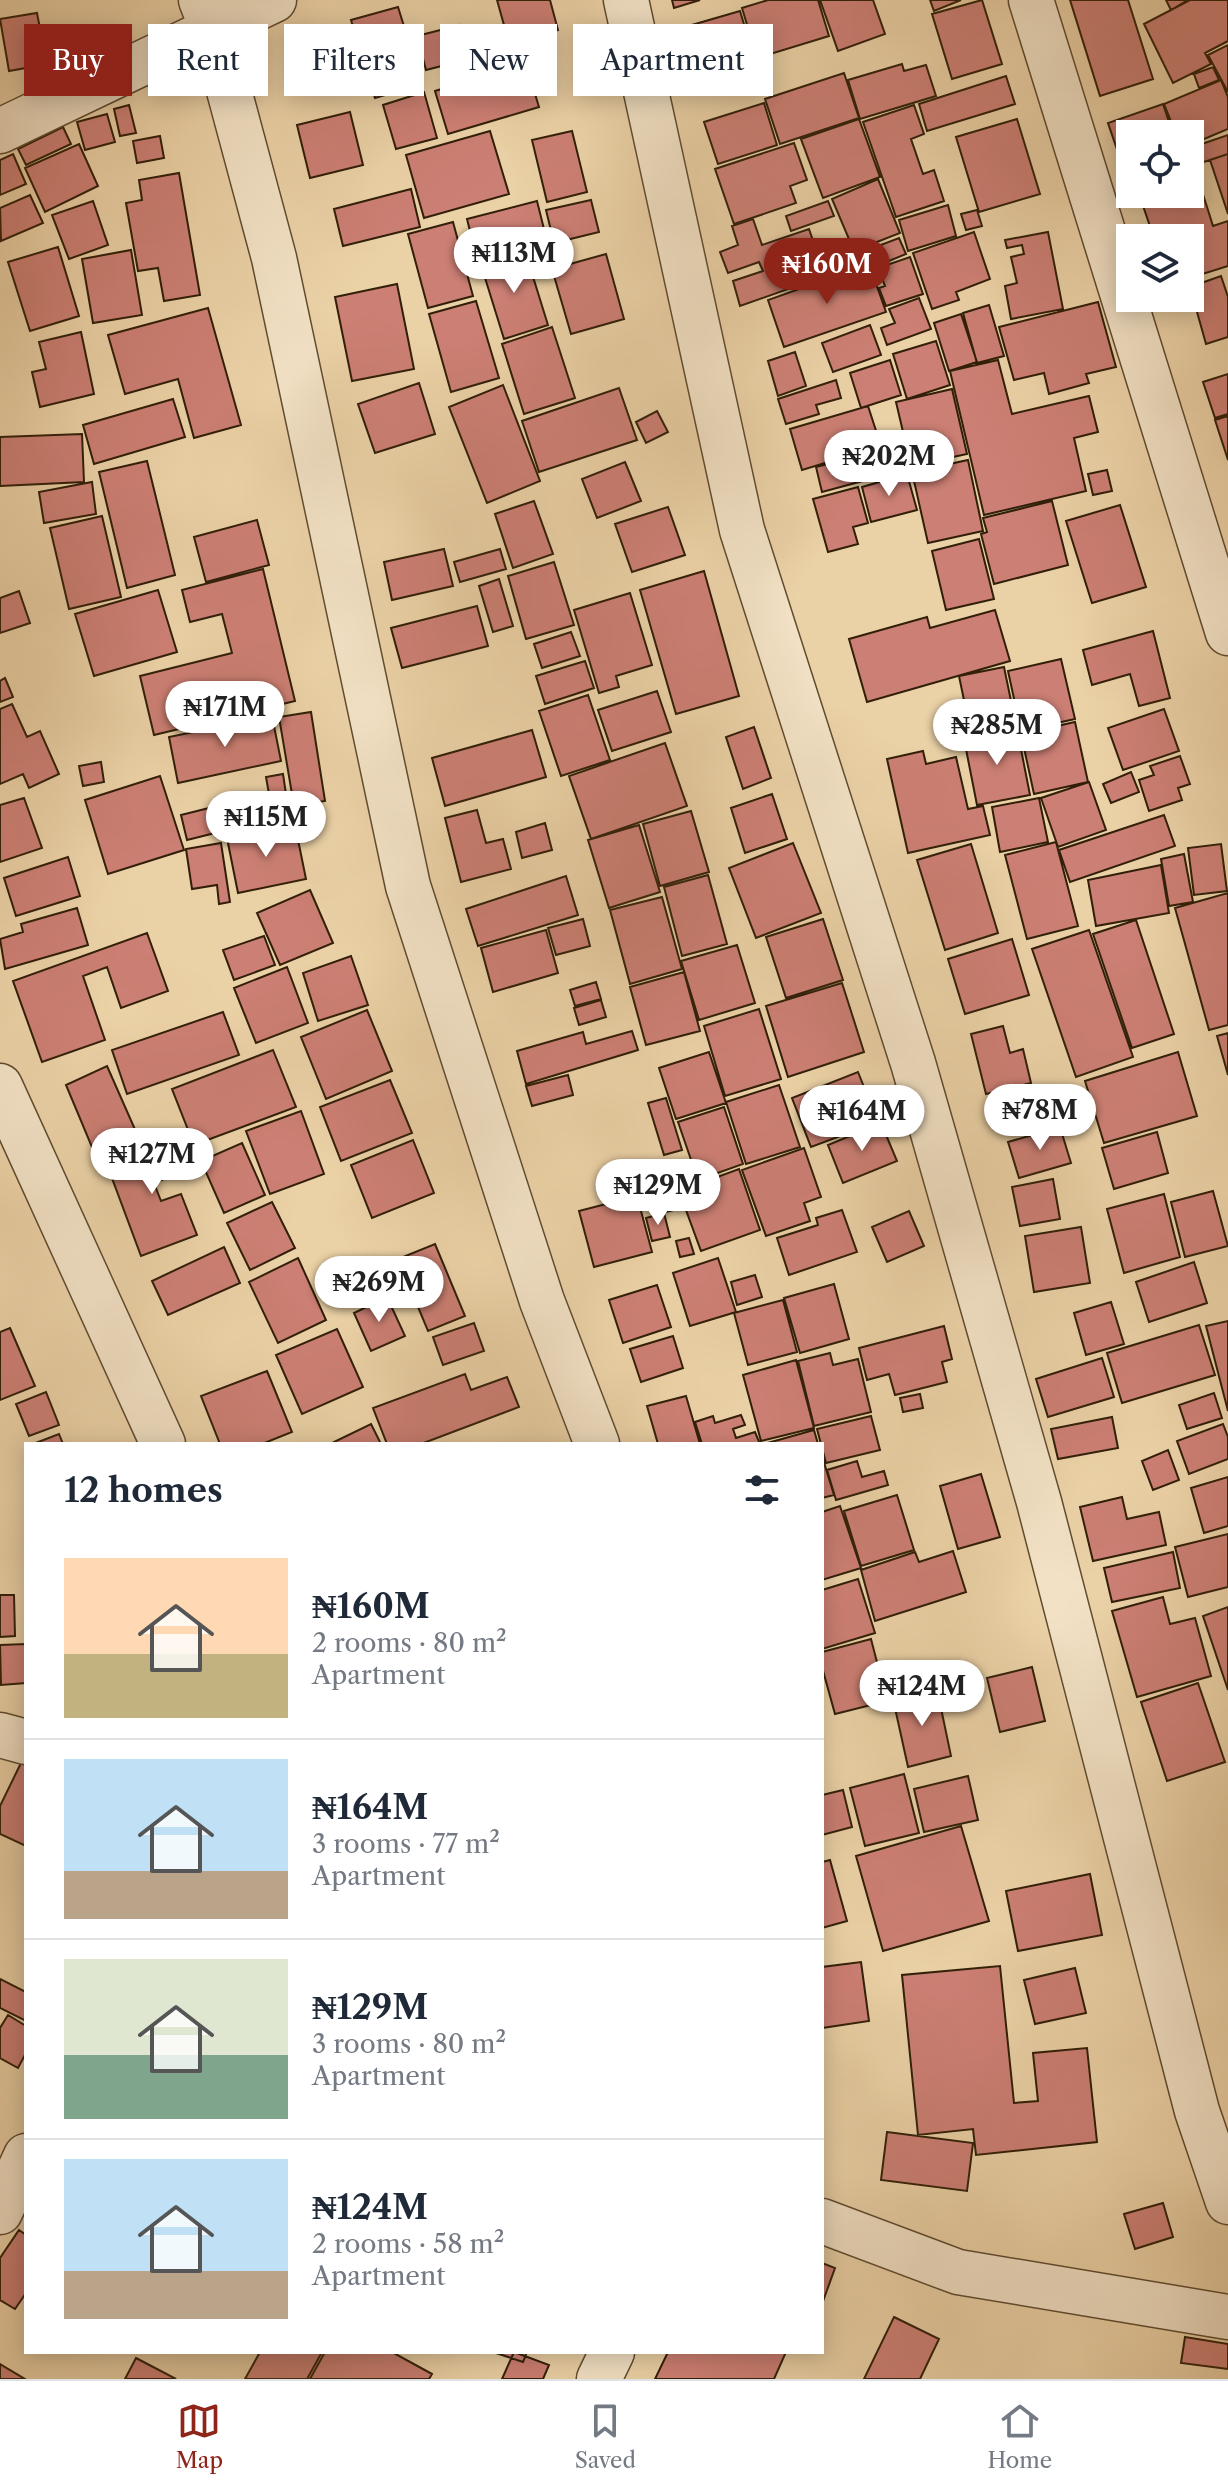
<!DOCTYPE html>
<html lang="en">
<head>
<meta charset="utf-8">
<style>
	:root { --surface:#fff; --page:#f2f2f3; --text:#1f2937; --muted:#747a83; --line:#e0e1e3; --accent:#8f2418 }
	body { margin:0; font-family:"Libre Caslon Text",serif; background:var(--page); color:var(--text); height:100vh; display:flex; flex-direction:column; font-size:30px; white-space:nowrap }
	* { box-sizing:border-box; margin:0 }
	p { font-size:26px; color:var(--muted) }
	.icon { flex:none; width:44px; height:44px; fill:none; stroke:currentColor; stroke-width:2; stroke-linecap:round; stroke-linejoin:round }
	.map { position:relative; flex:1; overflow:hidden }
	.details { position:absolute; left:24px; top:1442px; width:800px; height:912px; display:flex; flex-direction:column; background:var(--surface); border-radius:0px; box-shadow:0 4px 20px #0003 }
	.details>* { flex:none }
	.top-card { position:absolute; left:24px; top:24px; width:800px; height:72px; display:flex; gap:16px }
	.controls { position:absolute; left:1116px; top:120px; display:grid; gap:16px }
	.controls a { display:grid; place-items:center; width:88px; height:88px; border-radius:0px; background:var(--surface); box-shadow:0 4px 20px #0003; font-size:40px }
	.price { position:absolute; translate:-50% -68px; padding:0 18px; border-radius:28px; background:#fff; color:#222; font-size:26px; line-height:52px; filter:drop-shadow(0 2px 4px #0008) }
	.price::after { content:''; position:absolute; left:50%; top:48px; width:24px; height:18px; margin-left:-12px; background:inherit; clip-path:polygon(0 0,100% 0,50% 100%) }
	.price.on { background:var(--accent); color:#fff }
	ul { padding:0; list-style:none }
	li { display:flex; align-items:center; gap:24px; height:200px; padding:0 40px }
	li+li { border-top:2px solid var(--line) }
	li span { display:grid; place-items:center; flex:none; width:224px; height:160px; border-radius:0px; color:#555 }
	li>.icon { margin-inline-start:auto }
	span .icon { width:96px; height:96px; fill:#fffc; stroke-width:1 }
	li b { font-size:34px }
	h2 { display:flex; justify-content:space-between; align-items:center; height:96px; padding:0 40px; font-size:34px }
	.pill { padding:0 28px; border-radius:0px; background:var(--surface); box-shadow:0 4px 20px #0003; font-size:28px; line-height:72px }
	.pill.on { background:var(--accent); color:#fff }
	.tab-bar { display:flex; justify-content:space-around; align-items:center; height:112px; border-top:2px solid var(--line); background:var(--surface); font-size:22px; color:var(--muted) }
	.tab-bar a { display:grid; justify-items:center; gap:4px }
	.tab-bar .on { color:var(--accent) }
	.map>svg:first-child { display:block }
	.building { fill:#cc7f74; stroke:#311f09; stroke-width:2 }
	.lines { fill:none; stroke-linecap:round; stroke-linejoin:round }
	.street-casing { stroke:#604c30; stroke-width:47 }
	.street { stroke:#f2e1c5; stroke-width:44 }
</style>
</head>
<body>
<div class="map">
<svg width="1228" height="2379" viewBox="0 0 1228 2379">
	<rect width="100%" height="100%" fill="#ebd1a6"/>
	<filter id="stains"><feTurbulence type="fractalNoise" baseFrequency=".0025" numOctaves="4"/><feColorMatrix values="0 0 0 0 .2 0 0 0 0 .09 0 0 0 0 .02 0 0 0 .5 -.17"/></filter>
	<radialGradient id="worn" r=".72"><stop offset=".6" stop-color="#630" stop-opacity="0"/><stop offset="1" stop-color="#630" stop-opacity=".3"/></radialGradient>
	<path class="building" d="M497,0H550L558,30L509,43Z
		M672,0H700L674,8Z
		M768,0H818L829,36L757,58L742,8Z
		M820,0H873L885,34L838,51Z
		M930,0H961L934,11Z
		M982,0L1002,64L952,79L932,14Z
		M1070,0H1128L1153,79L1100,96Z
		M1166,0H1188L1171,10Z
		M1190,0H1228V41L1205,53L1211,64L1173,83L1144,24Z
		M398,7L422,84L375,98L351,20Z
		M740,11L754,57L692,75L678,29Z
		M37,13L43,44L33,46L37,66L9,71L0,19Z
		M460,25L469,59L426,70L417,36Z
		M1228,45V92L1208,55Z
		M526,64L539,107L448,134L435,91Z
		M902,64L904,71L926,65L936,96L860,119L848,80Z
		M1213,67L1219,80L1199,88L1194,74Z
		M844,73L859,118L780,144L765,99Z
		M1006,76L1015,104L927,131L919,104Z
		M1221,80L1228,97V129L1190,145V134H1176L1164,104Z
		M424,92L437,138L396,149L383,105Z
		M764,103L777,145L718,164L704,122Z
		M1163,104L1173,134H1130V168L1124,170L1108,123Z
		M129,105L136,133L120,136L114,109Z
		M914,105L924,134L911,139L923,174L934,170L944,201L896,217L863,122Z
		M350,112L363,165L310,178L297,125Z
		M107,114L115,142L85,150L77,122Z
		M859,119L880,177L823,198L801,139Z
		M1017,119L1040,194L979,212L956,137Z
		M63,127L71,144L26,165L18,149Z
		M490,131L509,194L424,218L406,155Z
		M572,131L587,192L547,202L532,140Z
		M1228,135V154L1192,166L1190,148Z
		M160,136L164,158L137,163L133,141Z
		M794,143L807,180L790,186L796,203L734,224L715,169Z
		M79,144L98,186L45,212L25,168Z
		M13,154L26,184L0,195V160Z
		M1228,154V214L1210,160Z
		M1195,169L1213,226L1228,221V266L1190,278V238H1154L1139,194H1190V171Z
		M179,173L200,295L164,301L158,268L138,271L126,203L142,200L139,180Z
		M878,179L900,233L854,251L832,199Z
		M411,189L420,227L343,246L334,209Z
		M30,195L43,223L1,241L0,208Z
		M591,200L599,232L554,243L546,210Z
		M93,201L108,245L69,259L52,215Z
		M537,201L547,241L477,259L467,219Z
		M828,201L834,216L791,231L786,216Z
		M948,205L956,236L908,251L899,220Z
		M977,210L982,226L966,230L961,214Z
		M753,219L762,245L809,229L825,276L740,306L733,281L763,271L759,262L728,273L720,252L738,245L732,226Z
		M453,222L473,296L428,308L408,234Z
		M974,232L990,279L956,292L959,300L932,309L913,253Z
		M1048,232L1063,309L1011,319L1005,286L1017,283L1011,257L1024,254L1022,245L1007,248L1005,240Z
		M899,238L906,254L872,268L865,251Z
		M849,244L857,266L827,276L819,254Z
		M58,247L79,316L30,331L8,262Z
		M131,250L142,315L93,323L82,259Z
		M525,251L548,325L504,339L481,265Z
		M606,254L624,319L571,334L552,269Z
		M910,257L923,294L886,306L879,288L885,286L878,268Z
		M869,264L886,312L784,347L768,300Z
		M1221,276L1228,297V337L1206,344L1190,287Z
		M397,284L414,369L352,381L335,297Z
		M919,298L931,329L887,345L881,328L895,323L889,309Z
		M476,301L499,378L451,392L429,314Z
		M1098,302L1116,367L1086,374L1089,383L1049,394L1044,373L1014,380L999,327Z
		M989,305L1004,356L977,363L963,313Z
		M208,308L241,425L194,438L178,379L125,394L108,335Z
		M961,314L977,362L949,371L934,323Z
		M870,325L881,355L833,372L822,343Z
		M552,327L575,398L524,414L502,344Z
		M81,332L94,394L40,407L32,372L46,369L39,342Z
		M936,341L950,385L907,399L893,354Z
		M795,352L806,386L778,396L768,361Z
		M890,360L901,395L861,408L850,373Z
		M998,360L1012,414L1089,396L1098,432L1074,438L1086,491L984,515L950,371Z
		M1228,374V414L1215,418L1203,382Z
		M836,380L841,398L816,405L819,414L786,424L778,399Z
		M419,383L435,434L375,453L358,404Z
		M503,385L540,481L487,503L449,407Z
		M619,388L637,440L539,472L522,421Z
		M952,389L967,454L911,466L896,402Z
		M173,399L185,437L94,464L83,425Z
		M868,406L881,446L802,470L790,429Z
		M657,411L668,432L646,443L636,422Z
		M1228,416V460L1215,420Z
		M82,434L84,482L0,486V437Z
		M905,448L911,469L874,479L868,458Z
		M863,455L870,479L822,492L816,467Z
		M968,460L983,531L928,543L912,472Z
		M147,461L175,575L127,588L99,472Z
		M625,462L641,501L597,518L582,479Z
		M1107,470L1112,491L1093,495L1088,474Z
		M907,474L917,510L871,522L862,487Z
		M92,482L96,514L44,523L39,492Z
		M858,487L868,523L853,527L858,544L828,552L813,499Z
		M534,501L553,554L513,568L495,514Z
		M1052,501L1068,565L994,584L981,534L987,532L983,518Z
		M1120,505L1146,587L1092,603L1066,521Z
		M668,507L685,555L632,572L615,524Z
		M102,516L121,597L69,609L50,528Z
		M257,520L269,565L206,582L194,537Z
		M979,539L994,599L946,610L932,551Z
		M444,549L453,586L392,600L384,562Z
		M500,549L506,569L460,582L454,562Z
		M554,562L574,625L526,639L508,576Z
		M263,569L295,701L154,735L140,676L232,653L222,614L190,622L182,590Z
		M704,571L739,696L676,714L640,590Z
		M499,579L513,626L493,632L479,586Z
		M158,590L177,652L94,676L75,614Z
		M19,591L30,623L0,633V598Z
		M630,593L652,665L616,676L619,687L599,693L574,610Z
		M477,606L488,646L402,668L391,628Z
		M995,610L1010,661L867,702L849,639L927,617L930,628Z
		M1153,631L1170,698L1139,706L1130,674L1092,685L1083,650Z
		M571,632L580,656L542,668L534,644Z
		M1061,659L1075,719L1021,731L1008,671Z
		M585,661L594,688L545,704L536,676Z
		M1004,667L1016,725L971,734L959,676Z
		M5,678L13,697L0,702V681Z
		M657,691L671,732L612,751L598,710Z
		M588,695L610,760L561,776L539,711Z
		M12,704L27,737L40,731L59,774L29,788L23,774L0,784V709Z
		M1164,709L1179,751L1123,770L1108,728Z
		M311,712L325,801L294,806L279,717Z
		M272,716L281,761L178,783L169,737Z
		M1075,722L1088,782L1034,794L1021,734Z
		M754,727L771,778L743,789L726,737Z
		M1017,729L1030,795L977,805L964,739Z
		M532,730L546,777L445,806L432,758Z
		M665,743L687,806L591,839L569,776Z
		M923,751L926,764L956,757L968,809L983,806L990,835L908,853L887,759Z
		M1180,756L1190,784L1178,788L1182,800L1149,811L1139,780L1154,775L1150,766Z
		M101,762L104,782L83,786L79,766Z
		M1131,772L1139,792L1111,803L1103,784Z
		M283,774L289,814L273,817L266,777Z
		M160,776L184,850L108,874L85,800Z
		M1089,782L1106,830L1058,847L1041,798Z
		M772,794L787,839L745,853L731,808Z
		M24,798L42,848L0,862V805Z
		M1039,798L1048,842L1000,852L992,807Z
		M213,807L219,832L187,840L181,815Z
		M477,810L486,843L503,839L511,869L461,882L445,818Z
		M691,811L709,872L660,886L643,824Z
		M1164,815L1175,846L1070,882L1059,850Z
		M545,823L552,850L522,858L516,832Z
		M295,825L306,879L238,893L227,838Z
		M639,825L660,892L609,908L588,840Z
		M1056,842L1078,926L1027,939L1005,855Z
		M221,843L230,902L219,904L217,885L192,889L186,849Z
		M793,843L821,913L756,938L729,868Z
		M971,844L998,933L945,950L917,860Z
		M1221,844L1227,891L1194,895L1188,848Z
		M1184,854L1193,902L1169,906L1161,859Z
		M68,857L80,896L16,916L4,878Z
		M1161,865L1169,913L1096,926L1088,880Z
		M708,875L727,944L682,956L664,887Z
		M566,876L578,915L478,946L466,909Z
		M310,890L333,943L280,965L257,913Z
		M1228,893V1025L1209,1030L1175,908Z
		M662,897L682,969L630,984L610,910Z
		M77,908L88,945L5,969L0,939L23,932L21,924Z
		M583,919L590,946L556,955L548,928Z
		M823,919L843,980L786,998L766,937Z
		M1136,920L1174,1034L1132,1048L1093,934Z
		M546,930L558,973L493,992L481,948Z
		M1089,930L1133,1057L1076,1077L1032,949Z
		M147,933L168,991L121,1008L107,967L83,976L105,1040L42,1062L13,981Z
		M264,936L275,965L234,980L223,950Z
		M1012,939L1029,995L965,1014L948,959Z
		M737,945L755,1003L699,1020L681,961Z
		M351,956L368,1005L318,1021L303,973Z
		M287,967L308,1023L256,1043L234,988Z
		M684,972L700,1031L646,1045L630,987Z
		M596,982L601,999L575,1006L570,990Z
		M842,983L864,1052L788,1077L766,1006Z
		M601,1000L606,1017L579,1025L574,1008Z
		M759,1009L781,1079L725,1096L704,1026Z
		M367,1010L392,1071L326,1099L301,1037Z
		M223,1012L239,1055L127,1094L112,1050Z
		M1003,1026L1010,1053L1023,1049L1031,1083L986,1094L971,1034Z
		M632,1031L638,1050L526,1084L517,1051L583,1032L586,1044Z
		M1228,1033V1075L1217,1036Z
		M273,1050L296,1107L194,1145L172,1089Z
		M709,1052L726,1103L676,1119L659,1068Z
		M1178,1052L1197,1116L1104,1143L1085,1081Z
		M107,1066L137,1134L94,1152L66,1085Z
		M858,1072L878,1122L811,1147L792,1098Z
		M568,1075L573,1095L532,1106L526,1086Z
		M390,1080L412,1133L341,1161L320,1107Z
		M779,1085L800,1147L746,1164L726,1102Z
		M666,1098L682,1150L664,1155L648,1103Z
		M724,1107L743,1164L698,1180L678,1122Z
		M301,1111L324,1174L270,1194L246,1131Z
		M881,1123L897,1161L843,1183L828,1145Z
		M1060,1127L1071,1163L1019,1178L1008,1142Z
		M1157,1132L1168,1173L1114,1189L1102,1148Z
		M176,1137L189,1169L154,1183L161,1201L181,1194L197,1235L141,1256L106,1162Z
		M413,1140L434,1193L372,1218L351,1165Z
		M242,1143L265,1195L224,1213L201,1161Z
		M804,1148L821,1197L804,1203L810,1221L766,1236L742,1170Z
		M739,1169L760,1230L701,1251L679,1191Z
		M1053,1179L1060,1219L1020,1226L1012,1187Z
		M1213,1191L1228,1246L1185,1257L1171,1202Z
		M1164,1194L1180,1257L1124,1273L1107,1209Z
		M637,1196L652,1252L594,1267L579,1211Z
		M678,1196L681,1208L662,1213L659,1201Z
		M272,1202L295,1248L250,1270L227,1223Z
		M842,1210L857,1252L789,1275L777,1238L818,1225L816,1218Z
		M909,1211L924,1246L887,1262L872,1227Z
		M664,1213L670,1237L652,1241L646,1218Z
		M1081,1227L1090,1283L1034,1292L1025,1236Z
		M689,1238L694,1254L680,1257L676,1241Z
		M435,1244L465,1316L428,1331L398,1259Z
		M224,1247L240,1283L168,1315L152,1281Z
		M298,1258L326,1320L278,1343L249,1282Z
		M718,1258L736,1312L690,1326L673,1273Z
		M1194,1262L1207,1303L1149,1322L1136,1282Z
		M755,1275L762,1297L737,1305L731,1282Z
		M834,1284L849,1339L800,1353L784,1298Z
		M657,1285L671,1327L623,1343L609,1300Z
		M387,1297L405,1336L371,1351L354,1313Z
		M783,1300L797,1352L748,1365L734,1313Z
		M1111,1302L1124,1344L1086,1355L1074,1313Z
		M1228,1321V1411L1206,1326Z
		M474,1323L484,1351L443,1365L433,1337Z
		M1199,1325L1215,1375L1122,1403L1107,1353Z
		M944,1326L952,1359L942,1362L947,1382L895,1395L889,1374L867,1380L859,1348Z
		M10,1328L35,1386L0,1400V1332Z
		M337,1329L363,1387L302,1414L276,1355Z
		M673,1336L683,1368L641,1382L630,1349Z
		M830,1353L833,1365L858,1359L871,1412L814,1426L798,1361Z
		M1102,1358L1114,1397L1048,1417L1036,1379Z
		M796,1360L814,1428L761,1441L743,1375Z
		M267,1371L292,1432L262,1444H220L201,1396Z
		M465,1374L471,1390L507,1377L519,1407L421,1444H387L373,1408Z
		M46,1392L59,1425L29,1436L16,1404Z
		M1214,1393L1222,1418L1187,1429L1179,1405Z
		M920,1394L923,1408L903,1412L900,1398Z
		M686,1396L700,1444H658L647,1406Z
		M741,1415L745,1425L733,1429L736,1438L755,1432L760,1444H702L695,1422L713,1416L715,1423Z
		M871,1416L880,1450L826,1463L817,1429Z
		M1112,1417L1118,1448L1058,1459L1051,1429Z
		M371,1424L381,1444H335L334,1442Z
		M1223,1424L1228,1437V1459L1189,1474L1177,1441Z
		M814,1430L818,1444H764Z
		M59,1434L63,1444H33Z
		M1168,1450L1179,1480L1153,1490L1142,1461Z
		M822,1456L834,1495L822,1498Z
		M857,1461L862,1477L884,1471L888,1485L836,1500L827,1470Z
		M981,1474L1000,1537L958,1549L940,1486Z
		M1228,1477V1526L1204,1533L1191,1488Z
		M897,1495L914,1550L861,1566L844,1511Z
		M1122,1497L1127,1519L1159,1512L1166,1545L1093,1561L1080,1507Z
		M840,1506L861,1568L822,1580V1512Z
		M1228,1534V1587L1188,1597L1175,1547Z
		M953,1551L966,1592L875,1621L861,1570L915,1552L919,1562Z
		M1173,1552L1180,1588L1112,1602L1104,1568Z
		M858,1579L875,1633L822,1649V1590Z
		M0,1595H14L15,1636L0,1637Z
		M1163,1597L1170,1624L1195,1618L1211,1676L1137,1697L1112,1611Z
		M1228,1607V1690L1203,1616Z
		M871,1639L887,1701L835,1714L822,1667V1652Z
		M26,1644V1683L1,1685L0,1645Z
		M1032,1667L1045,1721L1000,1732L987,1678Z
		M1198,1683L1225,1762L1167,1781L1141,1702Z
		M937,1689L951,1756L908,1767L893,1699Z
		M21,1763L26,1765V1846L0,1834V1806Z
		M904,1774L919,1833L865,1846L850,1788Z
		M968,1776L978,1820L924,1832L914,1789Z
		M843,1790L852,1827L822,1835V1795Z
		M961,1826L989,1921L883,1951L856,1856Z
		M830,1860L847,1921L822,1928V1862Z
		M1090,1874L1102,1935L1018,1951L1006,1891Z
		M861,1962L869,2021L822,2028V1967Z
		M1000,1966L1014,2103L1038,2101L1033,2053L1087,2048L1097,2142L976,2155L973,2129L918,2135L902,1975Z
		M1075,1968L1086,2013L1035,2024L1024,1980Z
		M0,1979L26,1992V2021L0,2008Z
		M8,2015L26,2026V2053L18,2068L0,2058V2028Z
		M887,2132L973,2143L967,2191L881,2180Z
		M1163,2203L1173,2237L1135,2249L1124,2214Z
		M19,2230L26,2235V2293L15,2309L0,2300V2258Z
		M822,2263L835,2268L822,2304Z
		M894,2317L939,2339L920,2379H864Z
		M1185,2337L1228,2344V2369L1181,2363Z
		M260,2352H325L310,2379H245Z
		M322,2352H392L432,2374L429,2379H307Z
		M493,2352H527L523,2362Z
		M514,2352L549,2365L543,2379H502Z
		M668,2352H786L774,2379H655Z
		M136,2358L176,2379H125Z
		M0,2364L25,2379H0Z"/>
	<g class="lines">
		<defs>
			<path id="street" d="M201,0L213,31L274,258L408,886L542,1301L597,1444
				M626,0L742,530L913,1063L1039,1502L1197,2111L1228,2202
				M1031,0L1228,633
				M0,131L274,0
				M0,1086L163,1444
				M0,1735L26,1742
				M0,2212L26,2156
				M822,2221L958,2272L1228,2317
				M599,2379L612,2352"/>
		</defs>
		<use href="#street" class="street-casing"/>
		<use href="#street" class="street"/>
	</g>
	<rect width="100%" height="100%" filter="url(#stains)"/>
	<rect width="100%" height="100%" fill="url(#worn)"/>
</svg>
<div class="controls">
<a><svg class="icon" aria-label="locate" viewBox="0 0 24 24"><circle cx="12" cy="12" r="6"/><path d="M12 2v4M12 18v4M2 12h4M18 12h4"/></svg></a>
<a><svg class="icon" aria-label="layers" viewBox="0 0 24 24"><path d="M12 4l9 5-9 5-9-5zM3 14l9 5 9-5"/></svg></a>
</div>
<b class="price" style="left:514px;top:295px">₦113M</b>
<b class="price on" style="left:827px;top:306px">₦160M</b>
<b class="price" style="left:889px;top:498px">₦202M</b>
<b class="price" style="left:225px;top:749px">₦171M</b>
<b class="price" style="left:997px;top:767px">₦285M</b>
<b class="price" style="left:266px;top:859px">₦115M</b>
<b class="price" style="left:1040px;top:1152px">₦78M</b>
<b class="price" style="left:862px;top:1153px">₦164M</b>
<b class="price" style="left:152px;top:1196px">₦127M</b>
<b class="price" style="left:658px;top:1227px">₦129M</b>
<b class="price" style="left:379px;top:1324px">₦269M</b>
<b class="price" style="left:922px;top:1728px">₦124M</b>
<div class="top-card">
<a class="pill on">Buy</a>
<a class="pill">Rent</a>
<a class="pill">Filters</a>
<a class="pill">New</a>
<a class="pill">Apartment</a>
</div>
<section class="details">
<h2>12 homes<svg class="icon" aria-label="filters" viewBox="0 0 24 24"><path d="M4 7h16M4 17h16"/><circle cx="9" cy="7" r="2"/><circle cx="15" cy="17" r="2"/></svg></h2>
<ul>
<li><span style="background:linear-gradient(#ffd9b3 60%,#c2b280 0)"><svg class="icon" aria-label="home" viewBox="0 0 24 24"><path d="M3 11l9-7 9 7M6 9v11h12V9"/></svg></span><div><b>₦160M</b><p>2 rooms · 80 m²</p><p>Apartment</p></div></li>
<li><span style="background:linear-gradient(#bfe0f5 70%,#b9a48a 0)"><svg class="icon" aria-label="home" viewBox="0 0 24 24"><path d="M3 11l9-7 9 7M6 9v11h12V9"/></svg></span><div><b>₦164M</b><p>3 rooms · 77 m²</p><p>Apartment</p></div></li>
<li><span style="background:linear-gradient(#dfe7d0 60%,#7fa58c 0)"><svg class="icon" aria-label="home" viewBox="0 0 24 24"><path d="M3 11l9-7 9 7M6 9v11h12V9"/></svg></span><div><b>₦129M</b><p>3 rooms · 80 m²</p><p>Apartment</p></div></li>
<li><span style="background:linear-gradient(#bfe0f5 70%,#b9a48a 0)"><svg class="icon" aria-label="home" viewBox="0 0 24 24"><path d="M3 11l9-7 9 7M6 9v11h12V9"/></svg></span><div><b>₦124M</b><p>2 rooms · 58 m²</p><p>Apartment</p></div></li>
</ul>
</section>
</div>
<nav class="tab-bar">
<a class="on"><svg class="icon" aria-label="map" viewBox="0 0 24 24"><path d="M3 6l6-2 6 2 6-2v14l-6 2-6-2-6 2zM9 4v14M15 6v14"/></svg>Map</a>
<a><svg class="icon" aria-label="saved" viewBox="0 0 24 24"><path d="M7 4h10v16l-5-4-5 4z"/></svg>Saved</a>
<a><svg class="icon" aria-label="home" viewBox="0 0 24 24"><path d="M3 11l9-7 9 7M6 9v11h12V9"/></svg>Home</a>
</nav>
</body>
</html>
